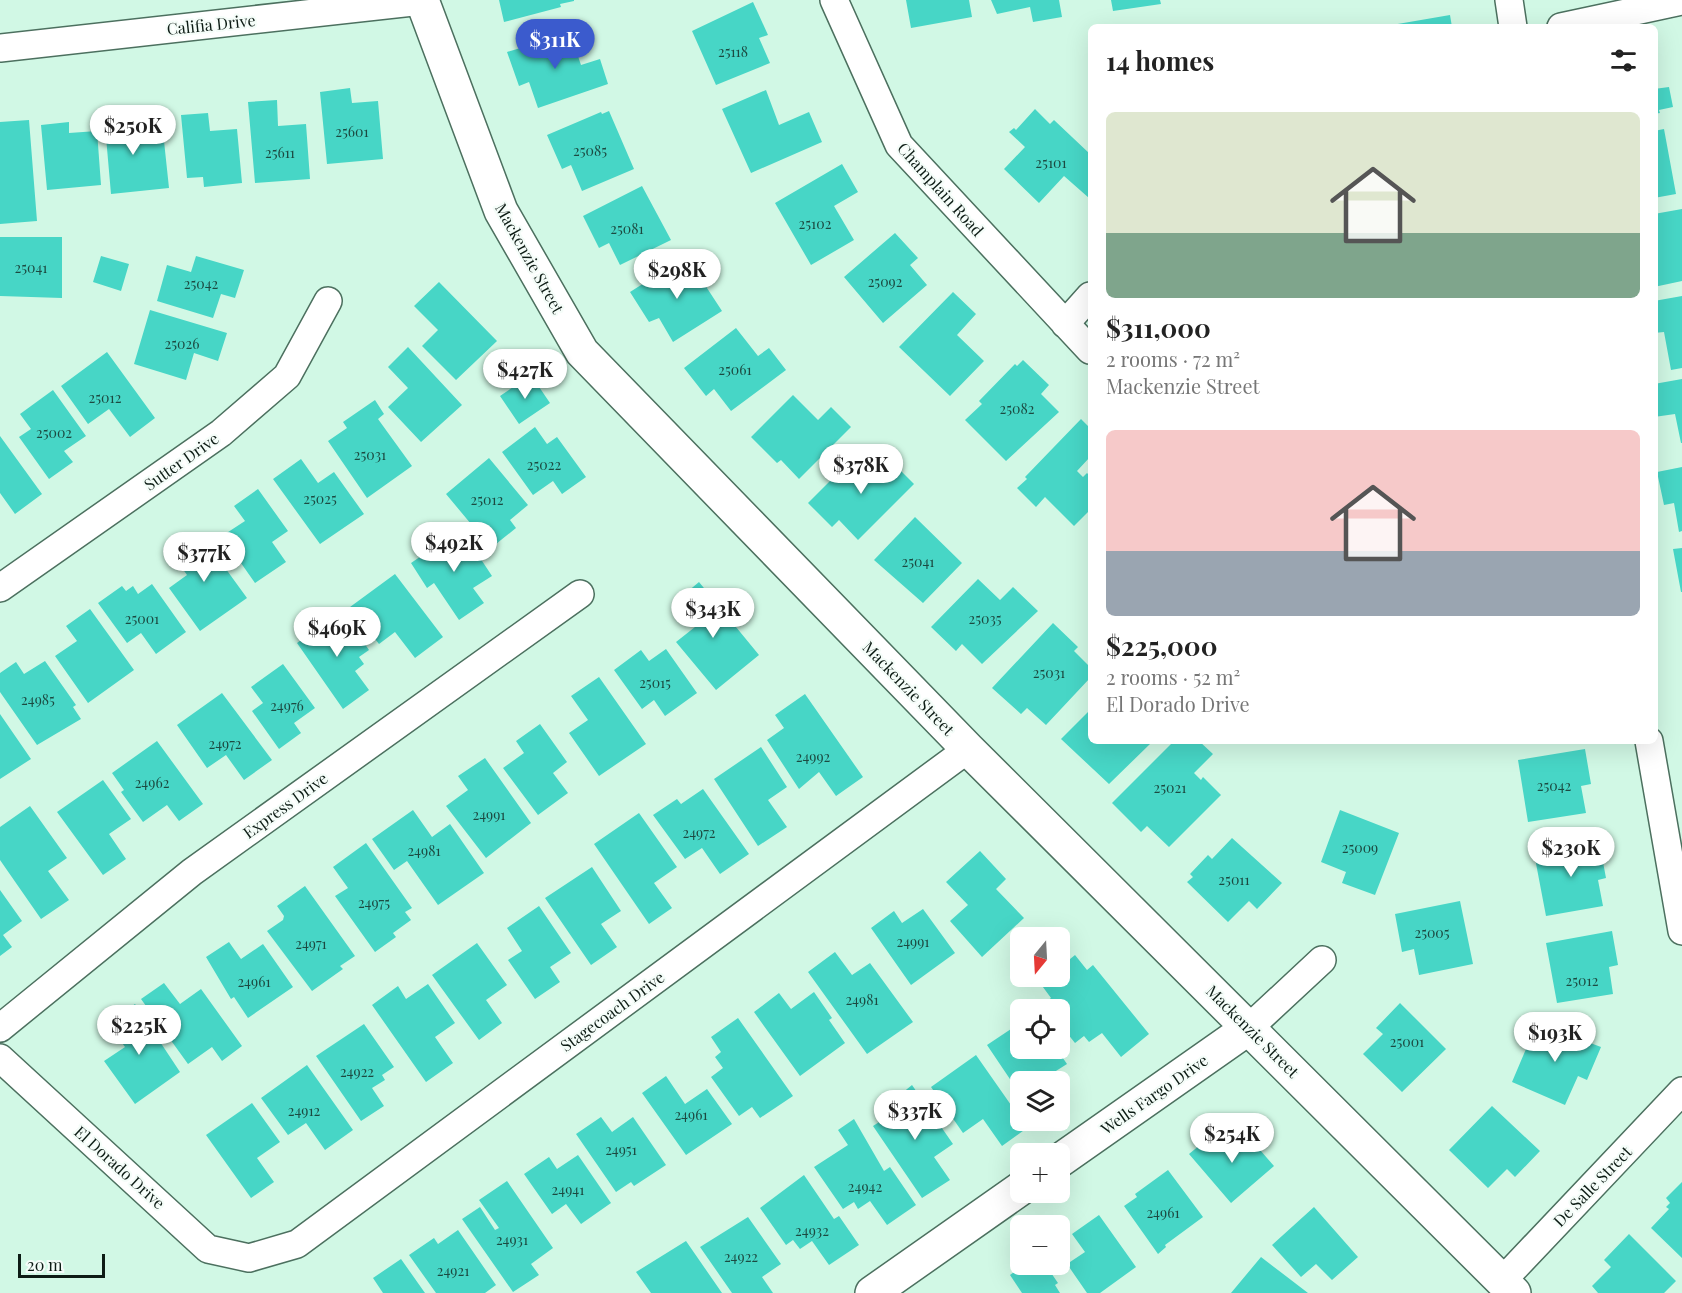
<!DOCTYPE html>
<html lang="en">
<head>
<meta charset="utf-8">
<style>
	:root { --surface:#fff; --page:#f2f2f2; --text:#222; --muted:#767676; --accent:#3b5bcd }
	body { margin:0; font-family:"Playfair Display",serif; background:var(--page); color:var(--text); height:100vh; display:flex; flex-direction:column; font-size:22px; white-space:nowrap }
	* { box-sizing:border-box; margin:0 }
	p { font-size:20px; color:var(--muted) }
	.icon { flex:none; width:33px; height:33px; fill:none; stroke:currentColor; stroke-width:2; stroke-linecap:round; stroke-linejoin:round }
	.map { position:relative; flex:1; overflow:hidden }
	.drawer { position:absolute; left:1088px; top:24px; width:570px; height:720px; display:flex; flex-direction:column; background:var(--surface); border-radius:9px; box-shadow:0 6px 24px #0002 }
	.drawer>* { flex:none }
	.needle { width:39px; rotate:198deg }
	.buttons { position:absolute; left:1010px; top:927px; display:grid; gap:12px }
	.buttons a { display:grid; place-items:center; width:60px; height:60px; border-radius:9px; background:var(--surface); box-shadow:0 6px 24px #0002; font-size:30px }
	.scale { position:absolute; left:18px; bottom:15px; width:87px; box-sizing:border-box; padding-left:6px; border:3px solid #0d1c15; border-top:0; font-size:16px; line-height:21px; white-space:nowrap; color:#0d1c15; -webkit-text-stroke:4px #f5fdf9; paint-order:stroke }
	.price { position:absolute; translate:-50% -51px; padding:0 14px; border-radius:21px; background:#fff; color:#222; font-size:20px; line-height:39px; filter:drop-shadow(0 2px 3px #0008) }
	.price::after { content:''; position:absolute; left:50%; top:36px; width:18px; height:14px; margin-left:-9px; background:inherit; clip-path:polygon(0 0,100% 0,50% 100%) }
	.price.current { background:var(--accent); color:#fff }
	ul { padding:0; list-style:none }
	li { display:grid; align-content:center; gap:12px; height:318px; padding:0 18px }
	li span { display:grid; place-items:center; height:186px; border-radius:9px; color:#555 }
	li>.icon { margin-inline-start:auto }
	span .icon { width:108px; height:108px; fill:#fffc; stroke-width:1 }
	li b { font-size:26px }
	h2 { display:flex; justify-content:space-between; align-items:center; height:72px; padding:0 18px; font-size:26px }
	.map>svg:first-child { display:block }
	.building { fill:#47d6c6 }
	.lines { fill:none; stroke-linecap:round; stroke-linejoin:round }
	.street-casing { stroke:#4c705f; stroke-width:30 }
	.secondary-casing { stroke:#4c705f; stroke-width:36 }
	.street { stroke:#fff; stroke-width:27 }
	.secondary { stroke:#fff; stroke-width:33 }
	.labels { text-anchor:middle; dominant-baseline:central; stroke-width:4.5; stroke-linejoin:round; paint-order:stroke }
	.number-label { font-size:14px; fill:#1c4a41 }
	.street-label { font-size:16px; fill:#0d1c15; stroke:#f5fdf9 }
</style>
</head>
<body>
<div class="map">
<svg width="1682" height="1293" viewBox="0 0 1682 1293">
	<rect width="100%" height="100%" fill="#d1f8e5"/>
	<path class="building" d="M499,0H574V1L560,4L561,7L504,22Z
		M906,0H969L972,17L911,28Z
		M991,0H1059L1062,17L1033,22L1030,7L997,14Z
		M1111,0H1160L1161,4L1113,11Z
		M753,2L768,35L759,38L770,63L716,85L692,31Z
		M1450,15L1452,27H1387L1386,26Z
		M570,33L581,65L600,59L608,84L538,108L529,82L519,86L507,52Z
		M1669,87L1673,107L1659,110L1660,113L1654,114V89Z
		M350,88L352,103L378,101L383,159L327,164L320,92Z
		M766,90L779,125L809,112L822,142L751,173L722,109Z
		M277,100L278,126L306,124L310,179L255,183L248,102Z
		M1035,109L1050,124L1054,120L1090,154L1089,198L1064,176L1039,203L1004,169L1025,147L1009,132L1014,128L1016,130Z
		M137,111L139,131L144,130L146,142L164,141L169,188L111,194L104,114Z
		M609,111L634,169L582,191L571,165L562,169L547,135L601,112L602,114Z
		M208,113L210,131L237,129L242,183L204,187L203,177L187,178L181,115Z
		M29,120L37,221L0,224V122Z
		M69,122V133L97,131L101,185L47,190L41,125Z
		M1664,129L1676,194L1654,198V131Z
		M842,164L858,192L834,206L854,240L811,265L775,203Z
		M642,186L671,240L620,265L609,243L599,248L583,216Z
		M1682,209V281L1654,287V214Z
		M895,233L918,258L910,265L927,285L883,323L844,277Z
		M0,237H62V298L0,296Z
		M101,256L129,264L121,291L93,282Z
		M196,256L244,270L235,298L221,294L213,318L157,301L167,265L191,272Z
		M688,259L722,311L673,342L659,318L649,322L630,292L679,261L681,263Z
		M439,282L497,341L456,380L422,346L438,330L414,306Z
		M953,292L976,314L957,335L984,361L950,396L899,347Z
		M1682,296V368L1671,370L1664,332L1654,333V301Z
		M150,310L227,333L218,361L194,353L186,380L134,364Z
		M736,328L758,356L769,348L786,370L731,411L714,389L706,396L684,368Z
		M408,347L462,405L421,442L388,407L408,388L388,367Z
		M107,352L155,418L130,437L109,409L88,424L61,386Z
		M1023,360L1049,385L1041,394L1059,412L1006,461L965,420L982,404L979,401L1015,364L1017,366Z
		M531,375L550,403L519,424L500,396Z
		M1682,379V443H1681L1675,414L1654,417V384Z
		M53,390L86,436L64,451L73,462L49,479L19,437L31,429L20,414Z
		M793,395L818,420L831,407L851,427L799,479L781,460L777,463L751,437Z
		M375,400L384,414L378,419L412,466L367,498L328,441L347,428L343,422Z
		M1081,419L1090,428V457L1077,471L1083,477L1087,473L1090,476V510L1074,526L1045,497L1036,507L1017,488L1027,479L1025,477Z
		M535,427L547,444L557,437L586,477L562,494L553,481L533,495L502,452Z
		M0,436L42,494L15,514L0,493Z
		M885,455L914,484L858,540L839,520L832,527L808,503L855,456L869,471Z
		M489,458L528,505L510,520L516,528L491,548L446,494Z
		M301,459L318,483L334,472L364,514L320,544L273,479Z
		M1682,467V531L1679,532L1674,503L1664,505L1657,472Z
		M258,489L288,531L272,542L286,562L255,583L222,536L245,521L234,506Z
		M915,517L962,563L923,603L874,560Z
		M461,529L492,576L473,588L484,603L459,620L434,583L427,588L411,563Z
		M199,532L247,598L200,631L169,588L187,575L171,552Z
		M1682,548V592H1681L1673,549Z
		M395,574L443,637L415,658L395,632L379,644L350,607Z
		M978,579L1000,600L1013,587L1038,611L982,664L962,644L956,651L931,627Z
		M699,582L759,655L716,690L676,642L695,627L675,602Z
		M152,584L186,632L156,654L141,633L127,643L98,603L122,586L126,591L133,586L138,594Z
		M90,609L134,670L88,703L55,656L77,641L66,626Z
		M342,611L369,650L359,657L364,664L355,671L369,690L343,709L297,643Z
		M1053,623L1078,647L1074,651L1090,667V678L1046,725L1027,708L1021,714L992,688Z
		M666,649L697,693L665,716L654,700L642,709L614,670L641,650L649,661Z
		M45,661L76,705L73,707L81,719L37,745L0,692V673L16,662L24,674Z
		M283,664L315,708L294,723L301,733L279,749L252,711L263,703L251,687Z
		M599,677L646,744L599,776L569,733L588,720L571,696Z
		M222,693L272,760L244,780L226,755L207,768L177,725Z
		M805,694L863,777L836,796L819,772L799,789L767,740L784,728L775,715Z
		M1090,710V741H1147L1150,744L1109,784L1061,739Z
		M0,714L31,759L0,779Z
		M540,724L567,762L553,773L568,793L538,815L503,768L524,753L516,741Z
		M157,741L203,804L179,821L167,805L143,822L121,792L124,790L112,773Z
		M1174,741H1199L1213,754L1194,773L1201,780L1203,777L1221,795L1169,847L1147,826L1141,832L1112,803Z
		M761,747L787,787L768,800L787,827L758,846L714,779Z
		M1585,749L1591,784L1581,786L1586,813L1528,822L1518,760Z
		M485,758L531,823L486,858L446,806L468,790L458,776Z
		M103,780L131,819L109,834L126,859L103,875L57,812Z
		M703,789L749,854L720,874L702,848L685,859L653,815L677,799L681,804Z
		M30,806L67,858L48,871L69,900L41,919L0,860V827Z
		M413,810L432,837L450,824L484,873L438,905L407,861L394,870L372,839Z
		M1340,810L1399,833L1375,895L1342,883L1346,872L1321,862Z
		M639,813L677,867L654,883L672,908L649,924L594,844Z
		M1232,838L1282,883L1257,909L1249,901L1228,922L1187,882L1193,877L1190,874L1208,855L1212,859Z
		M1599,841L1606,878L1598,880L1603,906L1546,916L1534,853Z
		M366,843L412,908L405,912L411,920L393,933L396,937L375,952L335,896L348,888L333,867Z
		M980,851L1006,879L996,889L1024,918L982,957L950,921L968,905L946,882Z
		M592,867L621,911L601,924L617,947L591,965L545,898Z
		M305,886L355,956L340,966L343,969L312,991L267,931L283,920L284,916L277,906Z
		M0,890L22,921L3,935L12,947L0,956Z
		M1460,901L1473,964L1419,975L1414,949L1402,952L1395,914Z
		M539,906L571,953L550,967L560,982L535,999L508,960L522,951L507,928Z
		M923,909L955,953L911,985L871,928L894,911L902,923Z
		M1612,931L1618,965L1609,967L1613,994L1557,1003L1546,943Z
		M229,942L241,959L263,944L293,987L248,1018L234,997L231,999L206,957Z
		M477,943L507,985L486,1000L502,1023L479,1040L432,975Z
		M835,952L852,975L870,963L913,1022L867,1054L808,972Z
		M1075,955L1087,970L1093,965L1149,1034L1121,1057L1102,1033L1089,1042L1084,1036L1075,1043L1059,1023V1010H1048L1043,1004L1051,998L1040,983L1048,976H1059V968Z
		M164,983L180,1004L201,989L242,1046L222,1061L212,1047L188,1064L141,999Z
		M428,984L455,1023L435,1037L453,1063L426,1082L372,1005L398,986L406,999Z
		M814,992L832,1018L829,1020L845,1043L800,1076L754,1012L779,993L791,1009Z
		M1400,1003L1446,1049L1402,1092L1363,1054L1383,1034L1376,1028Z
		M135,1004L180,1072L135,1104L104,1061L125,1047L108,1023Z
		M738,1018L793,1096L760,1118L752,1107L739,1116L711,1077L723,1068L715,1057L721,1052L711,1037Z
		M1537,1023L1601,1047L1587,1080L1578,1076L1565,1105L1512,1082Z
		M364,1024L394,1067L382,1075L385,1080L372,1088L384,1106L361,1121L316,1056Z
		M1017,1025L1020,1027V1048H1056L1067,1064L1048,1076L1052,1082H1020V1094L987,1045Z
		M976,1055L1027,1128L1002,1146L983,1119L963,1133L931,1087Z
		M307,1065L353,1130L325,1150L306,1123L288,1135L261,1098Z
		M666,1076L685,1104L707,1089L732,1124L686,1155L642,1093Z
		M912,1085L953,1144L934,1157L950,1180L922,1198L873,1126L890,1115L885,1107Z
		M252,1103L280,1142L257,1158L274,1182L251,1198L206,1135Z
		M1492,1106L1540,1151L1515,1177L1507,1169L1488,1188L1449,1150Z
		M601,1117L612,1132L633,1117L666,1165L634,1186L631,1182L616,1192L576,1134Z
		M854,1119L884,1171L890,1167L916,1205L887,1225L870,1201L858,1209L854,1202L843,1209L814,1167L848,1145L838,1130Z
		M1217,1131L1231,1148L1247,1135L1274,1166L1231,1203L1189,1154Z
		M578,1155L611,1203L581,1224L566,1204L552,1214L524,1174L549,1157L557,1169Z
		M1168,1170L1203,1217L1165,1245L1166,1247L1158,1254L1124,1206L1137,1197L1135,1194Z
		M804,1175L834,1219L839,1216L859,1245L829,1265L812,1241L800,1249L793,1240L786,1245L760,1208Z
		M507,1181L553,1248L531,1264L539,1275L513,1292L462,1219L480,1207L495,1230L499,1228L479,1200Z
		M1682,1182V1258L1651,1228L1669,1209L1666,1207L1670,1203L1666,1198Z
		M1314,1207L1358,1257L1332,1280L1316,1264L1301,1277L1272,1245Z
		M1099,1215L1136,1267L1100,1293H1087L1067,1264L1085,1252L1072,1234Z
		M748,1217L781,1264L762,1277L773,1293H732L700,1247Z
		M458,1230L496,1285L485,1293H436L409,1255L434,1238L438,1244Z
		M1629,1234L1676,1281L1664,1293H1598L1592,1286L1611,1267L1604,1260Z
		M686,1241L722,1293H651L636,1272Z
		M1261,1257L1308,1293H1231Z
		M401,1259L425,1293H383L373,1278Z
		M1025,1264H1045L1058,1283L1055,1285L1060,1293H1022L1010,1275Z"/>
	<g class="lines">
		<defs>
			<path id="street" d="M834,0L899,145L1090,350
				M1509,0L1513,27
				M1561,27L1682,1
				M0,48L422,1
				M1065,324L1090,296
				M0,588L221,433L287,376L328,301
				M1649,741L1682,931
				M1250,1027L1322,960
				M0,1028L192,872L580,594
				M0,1058L208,1249L249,1258L297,1244L968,749
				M1502,1281L1682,1091"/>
			<path id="secondary" d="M422,0L501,211L582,352L968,749L1514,1293
				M1059,1161L1250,1027
				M872,1293L1020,1189"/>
		</defs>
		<use href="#street" class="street-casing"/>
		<use href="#secondary" class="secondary-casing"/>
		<use href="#street" class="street"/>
		<use href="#secondary" class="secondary"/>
	</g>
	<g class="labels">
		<g class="number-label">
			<text x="733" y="51">25118</text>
			<text x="352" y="131">25601</text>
			<text x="590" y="150">25085</text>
			<text x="280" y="152">25611</text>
			<text x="1051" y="162">25101</text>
			<text x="815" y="223">25102</text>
			<text x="627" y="228">25081</text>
			<text x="31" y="267">25041</text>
			<text x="885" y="281">25092</text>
			<text x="201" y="283">25042</text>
			<text x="182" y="343">25026</text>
			<text x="735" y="369">25061</text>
			<text x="105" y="397">25012</text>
			<text x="1017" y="408">25082</text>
			<text x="54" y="432">25002</text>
			<text x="370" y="454">25031</text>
			<text x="544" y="464">25022</text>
			<text x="320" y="498">25025</text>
			<text x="487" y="499">25012</text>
			<text x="918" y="561">25041</text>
			<text x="142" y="618">25001</text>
			<text x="985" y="618">25035</text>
			<text x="1049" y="672">25031</text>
			<text x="655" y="682">25015</text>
			<text x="38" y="699">24985</text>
			<text x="287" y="705">24976</text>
			<text x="225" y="743">24972</text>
			<text x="813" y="756">24992</text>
			<text x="152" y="782">24962</text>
			<text x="1554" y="785">25042</text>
			<text x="1170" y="787">25021</text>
			<text x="489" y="814">24991</text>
			<text x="699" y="832">24972</text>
			<text x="1360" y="847">25009</text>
			<text x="424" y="850">24981</text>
			<text x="1234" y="879">25011</text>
			<text x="374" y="902">24975</text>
			<text x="1432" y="932">25005</text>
			<text x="913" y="941">24991</text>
			<text x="311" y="943">24971</text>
			<text x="1582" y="980">25012</text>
			<text x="254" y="981">24961</text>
			<text x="862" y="999">24981</text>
			<text x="1407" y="1041">25001</text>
			<text x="357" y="1071">24922</text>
			<text x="304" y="1110">24912</text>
			<text x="691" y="1114">24961</text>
			<text x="621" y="1149">24951</text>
			<text x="865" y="1186">24942</text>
			<text x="568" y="1189">24941</text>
			<text x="1163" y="1212">24961</text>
			<text x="812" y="1230">24932</text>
			<text x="512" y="1239">24931</text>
			<text x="741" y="1256">24922</text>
			<text x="453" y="1270">24921</text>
		</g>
		<g class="street-label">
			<text transform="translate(211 24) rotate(-6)">Califia Drive</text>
			<text transform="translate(941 189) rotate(48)">Champlain Road</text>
			<text transform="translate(530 258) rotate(61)">Mackenzie Street</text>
			<text transform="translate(181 461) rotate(-35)">Sutter Drive</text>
			<text transform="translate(909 688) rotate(46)">Mackenzie Street</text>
			<text transform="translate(285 805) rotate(-36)">Express Drive</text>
			<text transform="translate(612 1011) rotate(-36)">Stagecoach Drive</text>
			<text transform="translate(1253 1031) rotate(45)">Mackenzie Street</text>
			<text transform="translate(1154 1094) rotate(-35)">Wells Fargo Drive</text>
			<text transform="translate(120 1167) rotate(42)">El Dorado Drive</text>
			<text transform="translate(1592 1186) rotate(-46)">De Salle Street</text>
		</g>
	</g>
</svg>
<div class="buttons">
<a><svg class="needle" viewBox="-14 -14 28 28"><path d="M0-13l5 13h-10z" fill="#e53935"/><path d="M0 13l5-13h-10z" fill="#767676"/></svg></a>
<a><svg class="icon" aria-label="locate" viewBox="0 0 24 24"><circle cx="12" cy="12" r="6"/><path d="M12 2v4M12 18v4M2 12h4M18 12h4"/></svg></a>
<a><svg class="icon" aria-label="layers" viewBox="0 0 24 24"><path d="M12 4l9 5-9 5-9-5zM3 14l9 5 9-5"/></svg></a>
<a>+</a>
<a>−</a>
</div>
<div class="scale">20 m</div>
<b class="price current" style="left:555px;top:70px">$311K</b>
<b class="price" style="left:133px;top:156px">$250K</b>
<b class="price" style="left:677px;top:300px">$298K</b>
<b class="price" style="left:525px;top:400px">$427K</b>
<b class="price" style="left:861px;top:495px">$378K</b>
<b class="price" style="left:454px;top:573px">$492K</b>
<b class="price" style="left:204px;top:583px">$377K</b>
<b class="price" style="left:713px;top:639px">$343K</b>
<b class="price" style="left:337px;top:658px">$469K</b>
<b class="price" style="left:1571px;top:878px">$230K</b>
<b class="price" style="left:139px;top:1056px">$225K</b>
<b class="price" style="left:1555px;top:1063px">$193K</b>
<b class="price" style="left:915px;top:1141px">$337K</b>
<b class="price" style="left:1232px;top:1164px">$254K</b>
<section class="drawer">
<h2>14 homes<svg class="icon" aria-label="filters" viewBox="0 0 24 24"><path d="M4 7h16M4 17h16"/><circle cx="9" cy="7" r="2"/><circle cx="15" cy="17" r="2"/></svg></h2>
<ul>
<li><span style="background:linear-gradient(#dfe7d0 65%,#7fa58c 0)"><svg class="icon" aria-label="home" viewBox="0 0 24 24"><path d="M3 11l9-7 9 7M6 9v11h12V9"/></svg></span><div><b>$311,000</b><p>2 rooms · 72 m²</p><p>Mackenzie Street</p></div></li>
<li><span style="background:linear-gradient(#f6c9c9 65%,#9aa5b1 0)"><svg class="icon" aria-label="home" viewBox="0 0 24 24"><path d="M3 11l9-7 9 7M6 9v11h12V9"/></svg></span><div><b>$225,000</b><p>2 rooms · 52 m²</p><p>El Dorado Drive</p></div></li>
</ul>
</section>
</div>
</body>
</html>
